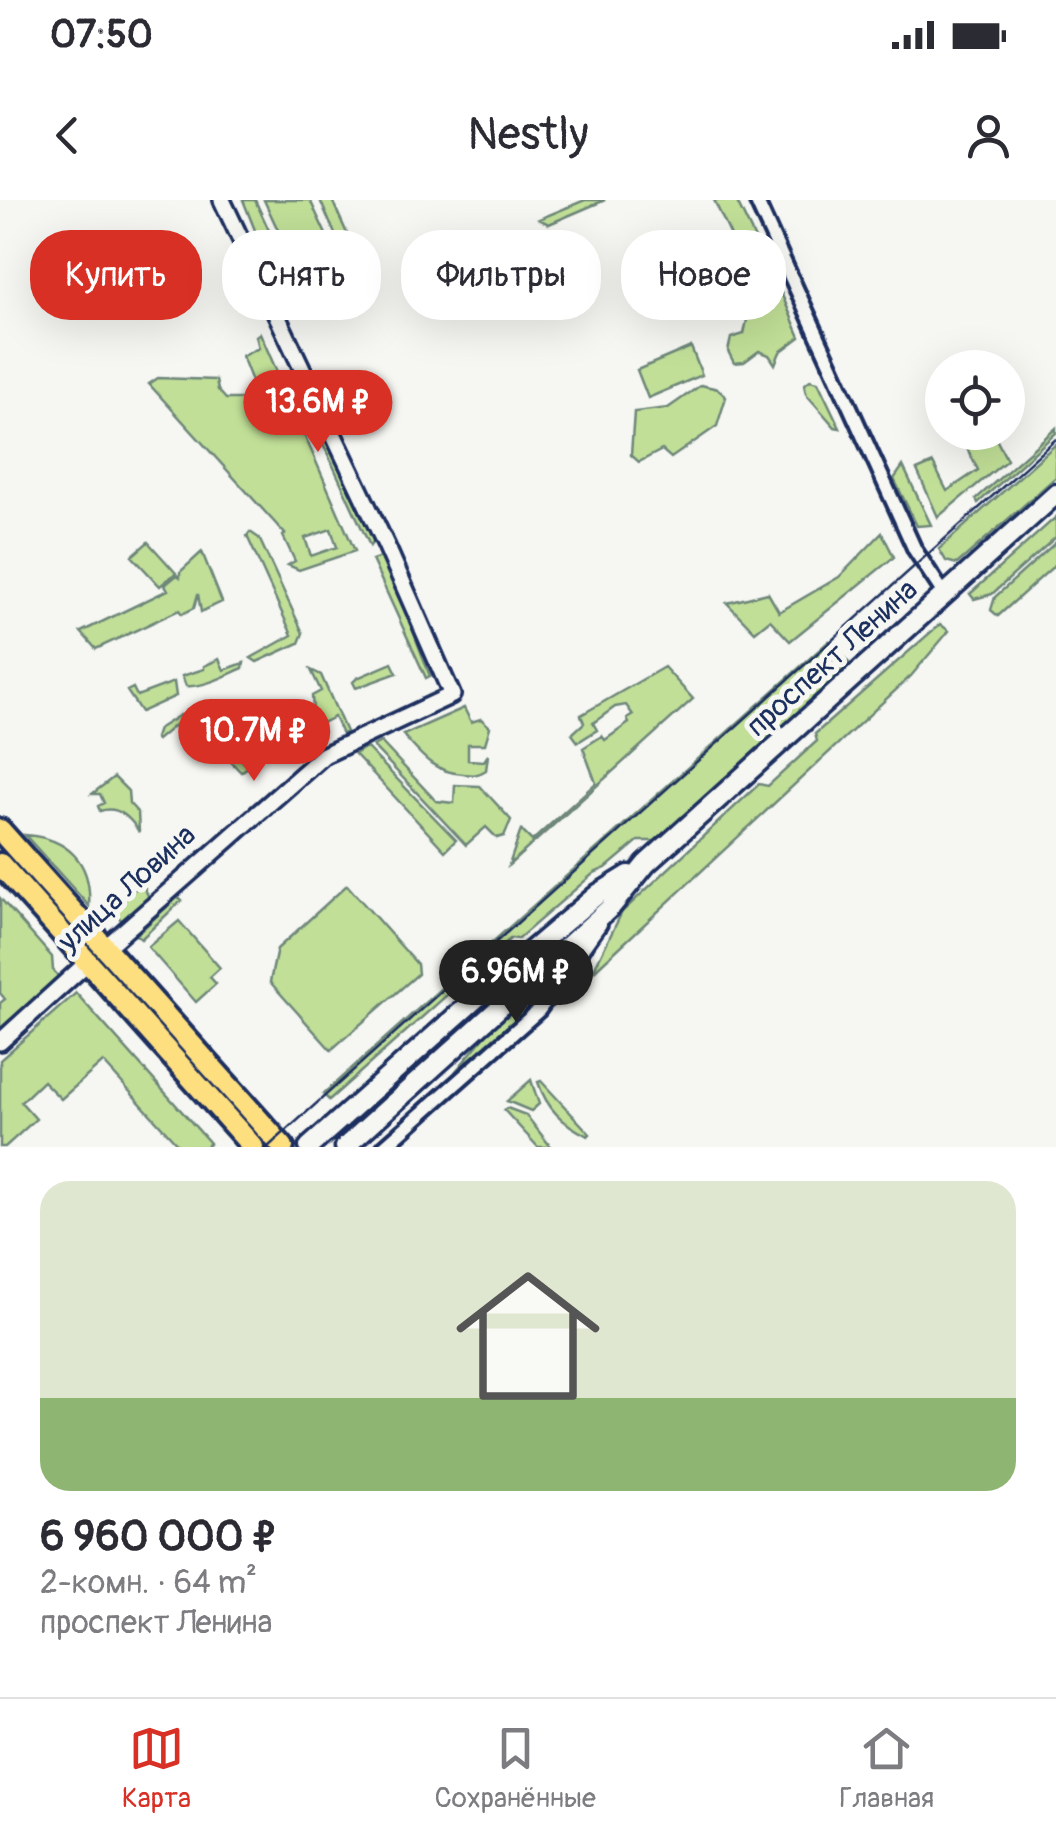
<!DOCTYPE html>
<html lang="ru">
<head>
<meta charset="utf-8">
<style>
	:root { --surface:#fff; --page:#f7f7f7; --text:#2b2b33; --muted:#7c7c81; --line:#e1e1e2; --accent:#d93025 }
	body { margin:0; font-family:Pangolin,sans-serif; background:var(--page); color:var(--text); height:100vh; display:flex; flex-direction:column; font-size:38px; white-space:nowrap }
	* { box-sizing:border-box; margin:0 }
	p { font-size:32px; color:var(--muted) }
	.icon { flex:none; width:55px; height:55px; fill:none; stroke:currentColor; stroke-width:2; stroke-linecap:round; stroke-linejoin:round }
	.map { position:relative; height:947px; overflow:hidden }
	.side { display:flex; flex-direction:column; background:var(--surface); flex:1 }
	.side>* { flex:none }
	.top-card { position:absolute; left:30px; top:30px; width:998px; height:90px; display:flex; gap:20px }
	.tools { position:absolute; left:925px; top:150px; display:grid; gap:20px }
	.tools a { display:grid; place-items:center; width:100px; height:100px; border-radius:50%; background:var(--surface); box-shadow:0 10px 40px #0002; font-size:50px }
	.price { position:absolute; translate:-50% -85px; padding:0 22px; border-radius:35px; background:var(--accent); color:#fff; font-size:32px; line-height:65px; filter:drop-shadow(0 2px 5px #0008) }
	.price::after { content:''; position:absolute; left:50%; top:60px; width:30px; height:22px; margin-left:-15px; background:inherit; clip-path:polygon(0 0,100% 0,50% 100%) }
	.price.on { background:#222; color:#fff }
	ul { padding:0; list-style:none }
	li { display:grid; align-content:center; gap:20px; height:530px; padding:0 40px }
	li span { display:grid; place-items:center; height:310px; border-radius:30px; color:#555 }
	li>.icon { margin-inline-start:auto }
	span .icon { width:180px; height:180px; fill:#fffc; stroke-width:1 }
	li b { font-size:42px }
	.pill { padding:0 35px; border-radius:40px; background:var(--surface); box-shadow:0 10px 40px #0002; font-size:35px; line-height:90px }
	.pill.on { background:var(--accent); color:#fff }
	.status { display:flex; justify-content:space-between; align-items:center; height:70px; padding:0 50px; background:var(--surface); direction:ltr }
	.status svg { height:28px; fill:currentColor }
	header { display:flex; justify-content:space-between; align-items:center; height:130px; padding:0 40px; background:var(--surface); font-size:45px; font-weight:600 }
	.tabs { display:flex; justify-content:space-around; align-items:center; height:140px; border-top:2px solid var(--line); background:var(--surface); font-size:28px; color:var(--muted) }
	.tabs a { display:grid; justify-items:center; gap:5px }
	.tabs .on { color:var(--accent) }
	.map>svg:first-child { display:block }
	.green { fill:#c1df97; stroke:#6e877a; stroke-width:2.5; fill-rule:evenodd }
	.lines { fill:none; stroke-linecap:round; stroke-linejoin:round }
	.minor-casing { stroke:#1b2f5e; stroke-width:20 }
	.tertiary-casing { stroke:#1b2f5e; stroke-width:22 }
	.secondary-casing { stroke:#1b2f5e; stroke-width:25 }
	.primary-casing { stroke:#1b2f5e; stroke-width:28 }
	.minor { stroke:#f6f6f2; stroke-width:12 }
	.tertiary { stroke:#f6f6f2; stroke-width:15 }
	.secondary { stroke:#f6f6f2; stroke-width:18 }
	.primary { stroke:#fedf80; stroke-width:20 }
	.tram { stroke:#1b2f5e; stroke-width:2.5 }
	.labels { text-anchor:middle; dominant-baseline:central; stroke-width:10; stroke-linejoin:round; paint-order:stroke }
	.street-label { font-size:30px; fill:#1b2f5e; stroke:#f6f6f2 }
</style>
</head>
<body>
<div class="status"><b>07:50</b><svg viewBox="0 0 49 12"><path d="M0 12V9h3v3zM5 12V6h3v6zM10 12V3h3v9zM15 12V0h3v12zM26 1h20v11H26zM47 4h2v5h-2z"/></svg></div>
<header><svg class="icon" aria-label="back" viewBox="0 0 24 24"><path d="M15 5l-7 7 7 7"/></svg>Nestly<svg class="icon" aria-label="person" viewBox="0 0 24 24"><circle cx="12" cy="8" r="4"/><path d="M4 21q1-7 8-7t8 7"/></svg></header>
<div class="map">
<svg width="1056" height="947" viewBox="0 0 1056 947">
	<rect width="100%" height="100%" fill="#f6f6f2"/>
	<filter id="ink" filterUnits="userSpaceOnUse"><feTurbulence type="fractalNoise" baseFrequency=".01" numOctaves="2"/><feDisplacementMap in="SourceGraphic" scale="20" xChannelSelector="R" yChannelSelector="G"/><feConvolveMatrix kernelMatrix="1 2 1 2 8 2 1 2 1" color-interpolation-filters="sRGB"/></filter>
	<g filter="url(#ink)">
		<path class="green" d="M243,0H255L301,100L286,108Z
			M264,0H310L349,84L311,101Z
			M320,0H332L358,58L348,63Z
			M585,0H605L549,24L539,19Z
			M714,0H736L773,76L752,81Z
			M779,88L800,137L780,152L775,164L769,155L759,151L744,162L734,163L728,151L731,138L744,134L751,101Z
			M260,133L355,351L299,370L288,365L295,361L283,336L285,334L149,184L158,178L216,180L218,190L226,199H243L253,184L242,156L259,148L256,136ZM331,329L337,347L311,356L305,338Z
			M691,147L702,175L648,198L637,170Z
			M810,180L818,182L840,228L835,227L806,194L804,185Z
			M296,185L309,201L369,322L375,339L370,346Z
			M701,185L718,189L726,197L717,226L671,258L662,250L639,262L631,255L634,212L668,208Z
			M1056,228V233L978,303L976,299Z
			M993,233L1007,260L938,317L917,270L933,263L947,291L978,270L966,246Z
			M1056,244V277L957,364L946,361L939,349Z
			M903,266L931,325L917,326L894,279Z
			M1056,317V337L992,394L974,399L970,394Z
			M250,332L259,338L303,433L299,443L257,462L251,458L292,435L247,336Z
			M882,333L894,357L790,441L770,420L755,432L727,403L768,393L779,412L839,377Z
			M148,342L176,373L160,386L132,356Z
			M1056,342V364L998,416L991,410L995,397Z
			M202,352L222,402L201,412L198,394L194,408L182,414L179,410L96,449L81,432L168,390L165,385L177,375L180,377V372Z
			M381,357L387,362L430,476L426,478L372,360Z
			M940,424L949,431L911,476L592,773L622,712L759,584L768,586L817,541L815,534Z
			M829,441L850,464L657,641H638L606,668L594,673L518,739L511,738L329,900L323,894Z
			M219,459L224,470L244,463L243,468C227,475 203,488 186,486L182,476L204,469V466Z
			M392,463L397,473L356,488L353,482L357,478Z
			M664,467L693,499L509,665L521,630L532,641L596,583L583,548L602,536L605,540L629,523L627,519L633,515L626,505L615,507L593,523L597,530L578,542L572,534L584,523L581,515Z
			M311,470L321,475L346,532L342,534L334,517L318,525L316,517L241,572L199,529L176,524L157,540L155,538L158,529L180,515L183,519L205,509L226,554L234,552L244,562L313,511L312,496L321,491Z
			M174,482L176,496L141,512L127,491L133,488L137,496Z
			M464,508L471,522L481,519L490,527L485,544H468V560L484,561L488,555L486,570C477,576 473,575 463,574C433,572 422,556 403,535Z
			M381,542L436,601L454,603L455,585L480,586L511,620L504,636L497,638L486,627L466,645L373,546Z
			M366,547L456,640L445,651L355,554Z
			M114,577L128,591L129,603L138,613L139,632C130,617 118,605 100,611L98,606L104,603L100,594H92Z
			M25,635C69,638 92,663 89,706Z
			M142,682L149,698L124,723L113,711Z
			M347,685L417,764L418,774L331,850L270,782L277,749Z
			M178,697L182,700L141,739L136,735Z
			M0,698L52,757L53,770L60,778L0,833V803L5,799L0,793Z
			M179,721L220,768L210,777L216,784L196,802L148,747Z
			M570,754L525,811L455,872L489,831Z
			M76,793L210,943L206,947H180L103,862L61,899L43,881L21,902L36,919L5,947H0V860Z
			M531,880L539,904L531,911L507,901Z
			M541,881L590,934L588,936C563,924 547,909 538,882Z
			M507,908L526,915L551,947H538L504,910Z"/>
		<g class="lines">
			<defs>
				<path id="minor" d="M756,0L915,350L944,394
					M384,947L539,810L600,724"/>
				<path id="tertiary" d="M105,748L324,555L452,495L386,345L222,0
					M0,842L88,762"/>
				<path id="secondary" d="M309,947L507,771L598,694L629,675
					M345,947L611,707L646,664L1056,294"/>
				<path id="primary" d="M0,630L283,947
					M0,664L253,947"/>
			</defs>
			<use href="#minor" class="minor-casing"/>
			<use href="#tertiary" class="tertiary-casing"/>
			<use href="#secondary" class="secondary-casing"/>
			<use href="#primary" class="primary-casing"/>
			<use href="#minor" class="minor"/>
			<use href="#tertiary" class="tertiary"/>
			<use href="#secondary" class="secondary"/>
			<use href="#primary" class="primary"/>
			<path class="tram" d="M268,947L1056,239"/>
		</g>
	</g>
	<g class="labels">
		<g class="street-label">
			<text transform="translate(832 458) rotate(-42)">проспект Ленина</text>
			<text transform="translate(127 688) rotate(-42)">улица Ловина</text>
		</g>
	</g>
</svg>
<div class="tools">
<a><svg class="icon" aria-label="locate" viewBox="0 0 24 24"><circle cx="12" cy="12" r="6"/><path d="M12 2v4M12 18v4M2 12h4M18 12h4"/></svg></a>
</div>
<b class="price" style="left:318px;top:255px">13.6M ₽</b>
<b class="price" style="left:254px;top:584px">10.7M ₽</b>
<b class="price on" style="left:516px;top:825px">6.96M ₽</b>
<div class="top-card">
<a class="pill on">Купить</a>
<a class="pill">Снять</a>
<a class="pill">Фильтры</a>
<a class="pill">Новое</a>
</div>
</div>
<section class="side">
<ul>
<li><span style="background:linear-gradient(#dfe7d0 70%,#8fb573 0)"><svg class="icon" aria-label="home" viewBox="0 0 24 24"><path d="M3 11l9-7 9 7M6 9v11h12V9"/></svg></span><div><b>6 960 000 ₽</b><p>2-комн. · 64 m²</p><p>проспект Ленина</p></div></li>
</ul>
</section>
<nav class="tabs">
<a class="on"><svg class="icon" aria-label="map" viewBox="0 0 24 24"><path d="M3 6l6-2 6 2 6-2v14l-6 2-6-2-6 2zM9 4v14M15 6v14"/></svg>Карта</a>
<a><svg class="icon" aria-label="saved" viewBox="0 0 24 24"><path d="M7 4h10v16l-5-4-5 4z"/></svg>Сохранённые</a>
<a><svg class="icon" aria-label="home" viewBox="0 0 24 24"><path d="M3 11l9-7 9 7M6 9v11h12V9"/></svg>Главная</a>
</nav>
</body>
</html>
